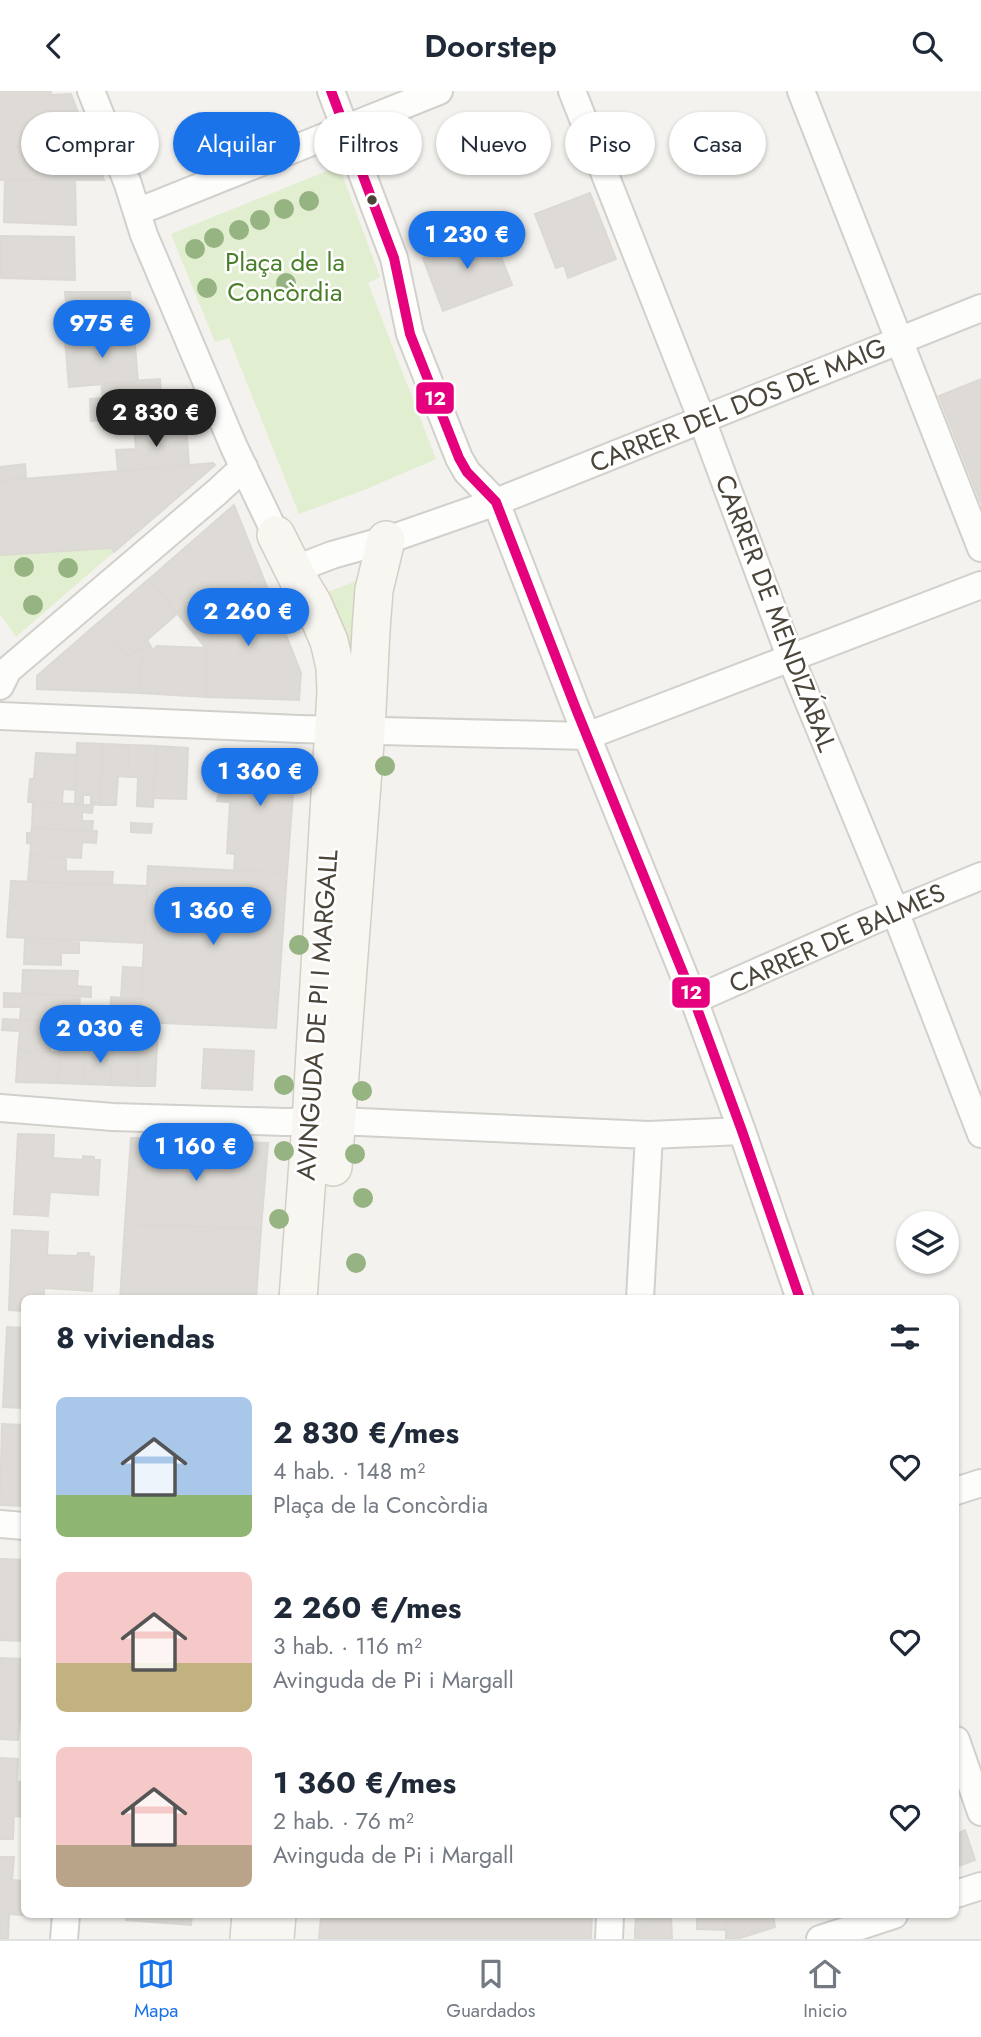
<!DOCTYPE html>
<html lang="es">
<head>
<meta charset="utf-8">
<style>
	:root { --surface:#fff; --page:#f6f6f7; --text:#1f2937; --muted:#747a83; --line:#e0e1e3; --accent:#1a73e8 }
	body { margin:0; font-family:Jost,sans-serif; background:var(--page); color:var(--text); height:100vh; display:flex; flex-direction:column; font-size:26px; white-space:nowrap }
	* { box-sizing:border-box; margin:0 }
	p { font-size:23px; color:var(--muted) }
	.icon { flex:none; width:38px; height:38px; fill:none; stroke:currentColor; stroke-width:2; stroke-linecap:round; stroke-linejoin:round }
	.map { position:relative; flex:1; overflow:hidden }
	.side { position:absolute; left:21px; top:1204px; width:938px; height:623px; display:flex; flex-direction:column; background:var(--surface); border-radius:10px; box-shadow:0 2px 5px #0004 }
	.side>* { flex:none }
	.hud { position:absolute; left:21px; top:21px; width:940px; height:63px; display:flex; gap:14px }
	.buttons { position:absolute; left:896px; top:1120px; display:grid; gap:14px }
	.buttons a { display:grid; place-items:center; width:63px; height:63px; border-radius:50%; background:var(--surface); box-shadow:0 2px 5px #0004; font-size:35px }
	.price { position:absolute; translate:-50% -60px; padding:0 16px; border-radius:24px; background:var(--accent); color:#fff; font-size:23px; line-height:46px; filter:drop-shadow(0 2px 4px #0008) }
	.price::after { content:''; position:absolute; left:50%; top:42px; width:21px; height:16px; margin-left:-10px; background:inherit; clip-path:polygon(0 0,100% 0,50% 100%) }
	.price.selected { background:#222; color:#fff }
	ul { padding:0; list-style:none }
	li { display:flex; align-items:center; gap:21px; height:175px; padding:0 35px }
	li span { display:grid; place-items:center; flex:none; width:196px; height:140px; border-radius:10px; color:#555 }
	li>.icon { margin-inline-start:auto }
	span .icon { width:84px; height:84px; fill:#fffc; stroke-width:1 }
	li b { font-size:30px }
	h2 { display:flex; justify-content:space-between; align-items:center; height:84px; padding:0 35px; font-size:30px }
	.chip { padding:0 24px; border-radius:32px; background:var(--surface); box-shadow:0 2px 5px #0004; font-size:24px; line-height:63px }
	.chip.selected { background:var(--accent); color:#fff }
	header { display:flex; justify-content:space-between; align-items:center; height:91px; padding:0 35px; background:var(--surface); font-size:32px; font-weight:600 }
	.tabs { display:flex; justify-content:space-around; align-items:center; height:98px; border-top:2px solid var(--line); background:var(--surface); font-size:19px; color:var(--muted) }
	.tabs a { display:grid; justify-items:center; gap:4px }
	.tabs .selected { color:var(--accent) }
	.map>svg:first-child { display:block }
	.green { fill:#e1eecf }
	.building { fill:#dedbd6; stroke:#dcd9d4; stroke-width:2 }
	.lines { fill:none; stroke-linecap:round; stroke-linejoin:round }
	.street-casing { stroke:#d2d0cb; stroke-width:30 }
	.secondary-casing { stroke:#d3cfc5; stroke-width:40 }
	.street { stroke:#fdfdfc; stroke-width:26 }
	.secondary { stroke:#f7f6f1; stroke-width:37 }
	.bus-1-casing { stroke:#fff; stroke-width:16 }
	.bus-1 { stroke:#e5007d; stroke-width:10 }
	.tree { fill:#96b382 }
	.bus-dot { fill:#4b4439; stroke:#fff; stroke-width:2.5 }
	.labels { text-anchor:middle; dominant-baseline:central; stroke-width:5; stroke-linejoin:round; paint-order:stroke }
	.park-label { font-size:26px; fill:#4a7f2a; stroke:#fff }
	.street-label { font-size:26px; fill:#4b4439; stroke:#fff }
	.line-badge { stroke:#fff; stroke-width:2.5 }
	.badge-label { font-size:19px; text-anchor:middle; font-weight:bold; fill:#fff }
</style>
</head>
<body>
<header><svg class="icon" aria-label="back" viewBox="0 0 24 24"><path d="M15 5l-7 7 7 7"/></svg>Doorstep<svg class="icon" aria-label="search" viewBox="0 0 24 24"><circle cx="10" cy="10" r="6"/><path d="M15 15l6 6"/></svg></header>
<div class="map">
<svg width="981" height="1848" viewBox="0 0 981 1848">
	<rect width="100%" height="100%" fill="#f4f2ee"/>
	<path class="green" d="M339,75L380,186L368,192L436,368L369,397L299,423L229,247L215,251L171,143Z
		M111,457L114,461L16,546L0,523V464Z
		M359,489L356,575L325,502Z"/>
	<path class="building" d="M0,0H51V4L71,3L104,89H0Z
		M5,89H75L76,134L4,131Z
		M590,102L616,168L568,187L564,174L556,177L535,123Z
		M491,140L512,194L443,220L423,167Z
		M1,145L74,146L75,189L1,187Z
		M65,201H130L134,243L70,249Z
		M134,243L138,290L69,296L65,249Z
		M160,288L163,335L104,339V329L91,330L90,308L103,307L101,292Z
		M981,288V412L939,305Z
		M186,333L189,374L118,380L116,359L136,358L134,337Z
		M213,372L215,374L114,461L111,457L0,464V390Z
		M25,373L26,387L0,390V376Z
		M234,414L261,481L231,506L229,504L190,538L149,488Z
		M261,481L301,582L299,609L206,606V557L190,538L229,504L231,506Z
		M149,488L178,522L147,549L150,554L142,560L139,557L129,566L99,531Z
		M99,531L129,566L139,557L142,560L140,602L37,598V585Z
		M150,554L153,559L157,555L206,557V606L140,602L142,560Z
		M77,652L103,653L100,714L91,713V704H83V713H75Z
		M103,653L129,654L128,686L118,685L116,714H100Z
		M129,654L157,655L153,716L137,715L138,686H128Z
		M157,655L188,657L186,708L153,707Z
		M221,658L296,662L287,782L234,779L235,763L227,762L230,711L217,710L219,700L232,701L234,678L220,677Z
		M36,662L77,664L75,699L63,698L62,712L28,711L30,688H34Z
		M33,711L93,714L92,722L82,721V730H93L92,740L32,737Z
		M131,732L152,733L151,742L131,741Z
		M32,737L97,740L96,752L82,751L81,767L30,764L31,753L27,752V742H31Z
		M30,764L66,766V780L113,781L112,794L28,791Z
		M148,775L287,782L276,937L140,931Z
		M11,790L147,795L144,852L7,846Z
		M25,847L79,849V862H61V874L24,873Z
		M123,876L143,877L142,908L121,907Z
		M23,879L78,880L77,895L91,896V906L22,902Z
		M4,902L80,905L78,932L20,929L21,916H4Z
		M111,906L142,908L140,935L110,933Z
		M3,928L62,931L61,950H51L50,961L18,960L20,940L2,939Z
		M62,931H72L69,957H86L84,993L58,992Z
		M140,931L158,932L155,995H137Z
		M130,934L140,935L137,995L110,994L114,949L129,950Z
		M101,948L114,949L110,994L84,993L86,961H100Z
		M204,958L254,960L252,999L202,997Z
		M18,960L60,961L58,992L16,991Z
		M18,1043L54,1044L53,1067L83,1069V1065L94,1066V1069H100L98,1104L50,1101L48,1125L14,1123Z
		M131,1047L268,1052L261,1138L125,1133Z
		M125,1133L261,1138L256,1208H120Z
		M12,1139L48,1141L47,1164L77,1165L78,1162H89V1165L94,1166L92,1200L44,1197V1208H24V1220L9,1219Z
		M7,1236L24,1237V1317L3,1316Z
		M2,1333L24,1334V1415L0,1414Z
		M0,1468L24,1469V1550L0,1549Z
		M0,1567L24,1568V1625H20L18,1649L0,1648Z
		M0,1667L18,1668L17,1691H24V1726L14,1725L13,1748H0Z
		M965,1739L975,1769L956,1776V1743Z
		M0,1766H14L12,1789L24,1790V1824H57V1827L9,1823L8,1847H0Z
		M126,1824H192L191,1834L126,1829Z
		M321,1824H592L591,1848H319Z
		M636,1824H671L635,1839Z
		M671,1824L672,1848H635V1839Z
		M697,1824H726V1839L697,1838Z
		M726,1824H773L775,1836L737,1848H726Z"/>
	<g class="lines">
		<defs>
			<path id="street" d="M91,0L128,93L144,144L234,356L276,444
				M331,0L394,167L410,243L459,367L467,381L496,411L576,618L694,909L742,1040L800,1208
				M572,0L702,329L791,568L891,810L981,1043
				M801,0L981,457
				M137,121L439,0
				M293,479L332,464L396,446L496,411L981,217
				M0,595L8,579L217,401L244,376
				M0,625L299,638L587,645L981,494
				M694,909L870,831L981,785
				M0,1017L113,1026L285,1031L337,1030L649,1044L742,1040
				M640,1208L649,1044
				M956,1400L981,1392
				M0,1433L24,1435
				M956,1649L981,1721
				M956,1803L981,1795
				M64,1848L66,1824
				M609,1848L610,1824
				M820,1848L894,1824"/>
			<path id="secondary" d="M276,444L298,488L313,513L329,550L335,576L336,601L311,1031L298,1208
				M333,1076L366,639L371,539L374,499L386,449
				M249,1848L251,1824
				M275,1848L277,1824"/>
		</defs>
		<use href="#street" class="street-casing"/>
		<use href="#secondary" class="secondary-casing"/>
		<use href="#street" class="street"/>
		<use href="#secondary" class="secondary"/>
		<defs>
			<path id="bus-1" d="M331,0L394,167L410,243L459,367L467,381L496,411L576,618L694,909L742,1040L800,1208"/>
		</defs>
		<use href="#bus-1" class="bus-1-casing"/>
		<use href="#bus-1" class="bus-1"/>
	</g>
	<g class="tree">
		<circle cx="309" cy="110" r="10"/>
		<circle cx="284" cy="118" r="10"/>
		<circle cx="260" cy="129" r="10"/>
		<circle cx="239" cy="139" r="10"/>
		<circle cx="214" cy="147" r="10"/>
		<circle cx="195" cy="158" r="10"/>
		<circle cx="286" cy="192" r="10"/>
		<circle cx="207" cy="197" r="10"/>
		<circle cx="24" cy="476" r="10"/>
		<circle cx="68" cy="477" r="10"/>
		<circle cx="33" cy="514" r="10"/>
		<circle cx="385" cy="675" r="10"/>
		<circle cx="299" cy="854" r="10"/>
		<circle cx="284" cy="994" r="10"/>
		<circle cx="362" cy="1000" r="10"/>
		<circle cx="284" cy="1060" r="10"/>
		<circle cx="355" cy="1063" r="10"/>
		<circle cx="363" cy="1107" r="10"/>
		<circle cx="279" cy="1128" r="10"/>
		<circle cx="356" cy="1172" r="10"/>
	</g>
	<circle class="bus-dot" cx="372" cy="109" r="6"/>
	<g class="labels">
		<g class="park-label">
			<text x="285" y="171">Plaça de la<tspan x="285" dy="30">Concòrdia</tspan></text>
		</g>
		<g class="street-label">
			<text transform="translate(738 314) rotate(-22)">CARRER DEL DOS DE MAIG</text>
			<text transform="translate(776 522) rotate(69)">CARRER DE MENDIZÁBAL</text>
			<text transform="translate(837 847) rotate(-24)">CARRER DE BALMES</text>
			<text transform="translate(317 924) rotate(-86)">AVINGUDA DE PI I MARGALL</text>
		</g>
	</g>
	<g class="line-badge">
		<rect x="415" y="290" width="40" height="34" rx="7" fill="#e5007d"/>
		<rect x="671" y="885" width="40" height="33" rx="7" fill="#e5007d"/>
	</g>
	<g class="badge-label">
		<text x="435" y="314">12</text>
		<text x="691" y="908">12</text>
	</g>
</svg>
<div class="buttons">
<a><svg class="icon" aria-label="layers" viewBox="0 0 24 24"><path d="M12 4l9 5-9 5-9-5zM3 14l9 5 9-5"/></svg></a>
</div>
<b class="price" style="left:467px;top:180px">1 230 €</b>
<b class="price" style="left:102px;top:269px">975 €</b>
<b class="price selected" style="left:156px;top:358px">2 830 €</b>
<b class="price" style="left:248px;top:557px">2 260 €</b>
<b class="price" style="left:260px;top:717px">1 360 €</b>
<b class="price" style="left:213px;top:856px">1 360 €</b>
<b class="price" style="left:100px;top:974px">2 030 €</b>
<b class="price" style="left:196px;top:1092px">1 160 €</b>
<div class="hud">
<a class="chip">Comprar</a>
<a class="chip selected">Alquilar</a>
<a class="chip">Filtros</a>
<a class="chip">Nuevo</a>
<a class="chip">Piso</a>
<a class="chip">Casa</a>
</div>
<section class="side">
<h2>8 viviendas<svg class="icon" aria-label="filters" viewBox="0 0 24 24"><path d="M4 7h16M4 17h16"/><circle cx="9" cy="7" r="2"/><circle cx="15" cy="17" r="2"/></svg></h2>
<ul>
<li><span style="background:linear-gradient(#a9c7e8 70%,#8fb573 0)"><svg class="icon" aria-label="home" viewBox="0 0 24 24"><path d="M3 11l9-7 9 7M6 9v11h12V9"/></svg></span><div><b>2 830 €/mes</b><p>4 hab. · 148 m²</p><p>Plaça de la Concòrdia</p></div><svg class="icon" aria-label="heart" viewBox="0 0 24 24"><path d="M12 20l-8-8c-3-5 5-10 8-4 3-6 11-1 8 4z"/></svg></li>
<li><span style="background:linear-gradient(#f6c9c9 65%,#c2b280 0)"><svg class="icon" aria-label="home" viewBox="0 0 24 24"><path d="M3 11l9-7 9 7M6 9v11h12V9"/></svg></span><div><b>2 260 €/mes</b><p>3 hab. · 116 m²</p><p>Avinguda de Pi i Margall</p></div><svg class="icon" aria-label="heart" viewBox="0 0 24 24"><path d="M12 20l-8-8c-3-5 5-10 8-4 3-6 11-1 8 4z"/></svg></li>
<li><span style="background:linear-gradient(#f6c9c9 70%,#b9a48a 0)"><svg class="icon" aria-label="home" viewBox="0 0 24 24"><path d="M3 11l9-7 9 7M6 9v11h12V9"/></svg></span><div><b>1 360 €/mes</b><p>2 hab. · 76 m²</p><p>Avinguda de Pi i Margall</p></div><svg class="icon" aria-label="heart" viewBox="0 0 24 24"><path d="M12 20l-8-8c-3-5 5-10 8-4 3-6 11-1 8 4z"/></svg></li>
</ul>
</section>
</div>
<nav class="tabs">
<a class="selected"><svg class="icon" aria-label="map" viewBox="0 0 24 24"><path d="M3 6l6-2 6 2 6-2v14l-6 2-6-2-6 2zM9 4v14M15 6v14"/></svg>Mapa</a>
<a><svg class="icon" aria-label="saved" viewBox="0 0 24 24"><path d="M7 4h10v16l-5-4-5 4z"/></svg>Guardados</a>
<a><svg class="icon" aria-label="home" viewBox="0 0 24 24"><path d="M3 11l9-7 9 7M6 9v11h12V9"/></svg>Inicio</a>
</nav>
</body>
</html>
